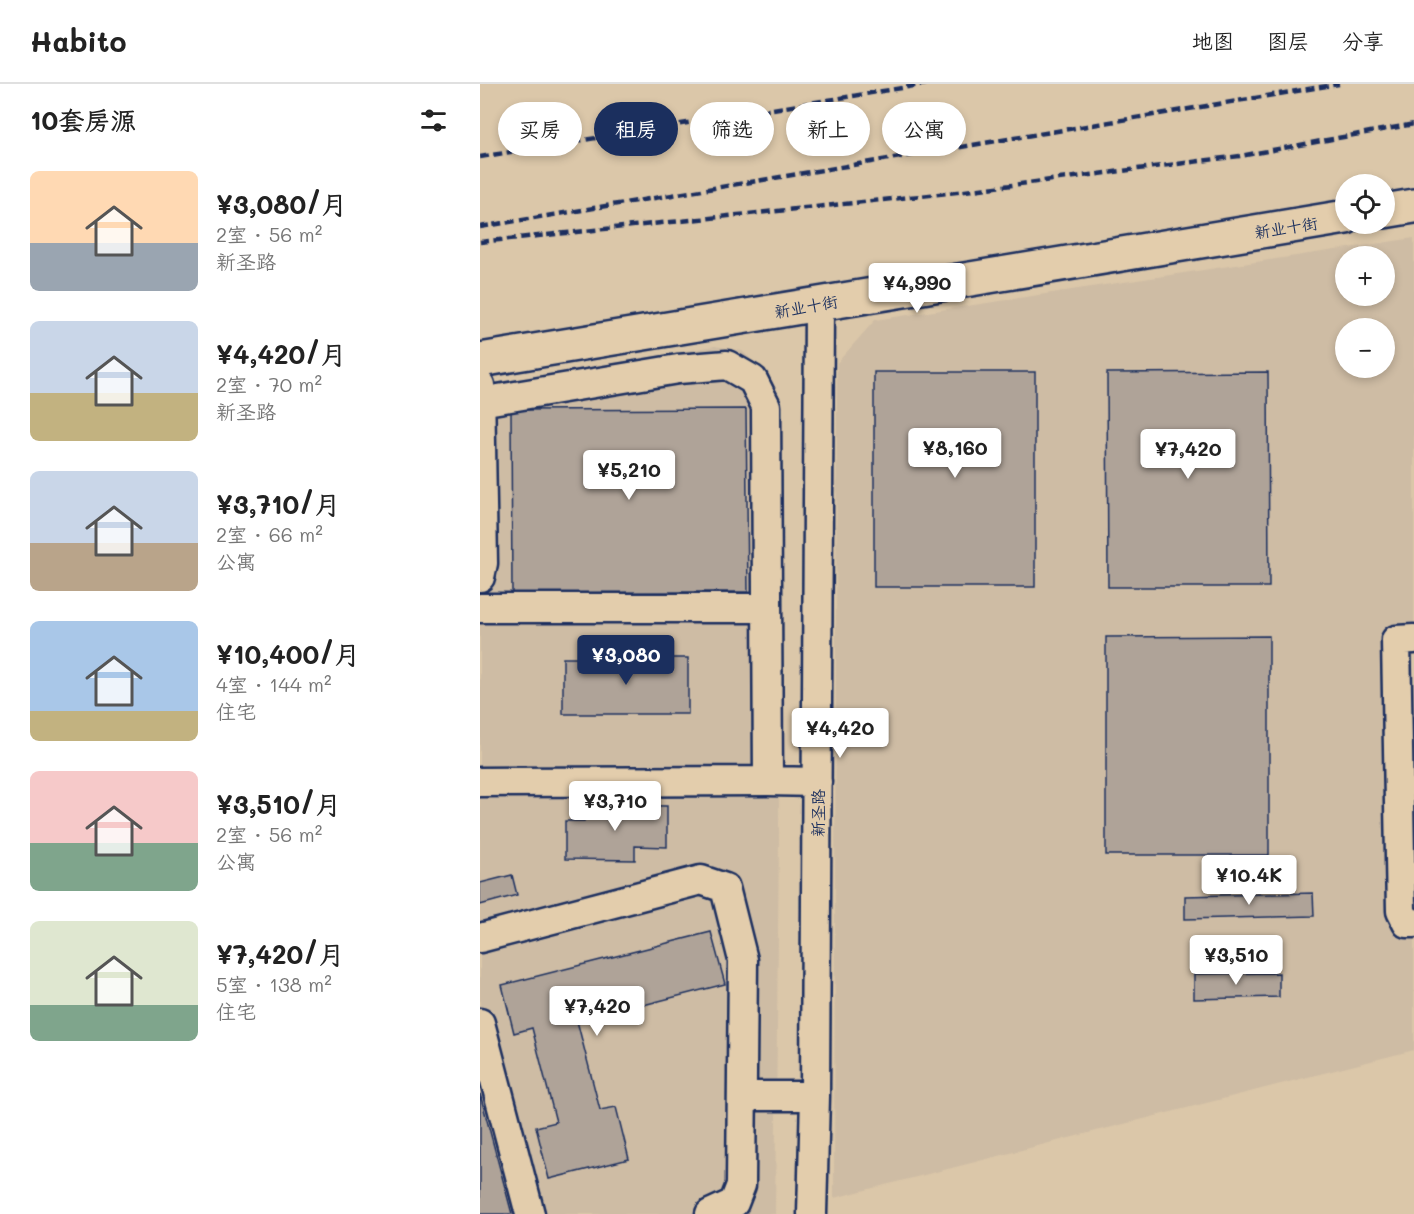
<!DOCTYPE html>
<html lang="zh">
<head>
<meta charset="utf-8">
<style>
	:root { --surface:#fff; --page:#f6f6f6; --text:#222; --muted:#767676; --line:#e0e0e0; --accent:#1b2f5e }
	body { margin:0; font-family:Mali,"LXGW WenKai TC",sans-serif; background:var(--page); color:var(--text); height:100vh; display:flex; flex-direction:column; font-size:22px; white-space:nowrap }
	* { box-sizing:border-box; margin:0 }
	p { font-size:20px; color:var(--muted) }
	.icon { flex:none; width:33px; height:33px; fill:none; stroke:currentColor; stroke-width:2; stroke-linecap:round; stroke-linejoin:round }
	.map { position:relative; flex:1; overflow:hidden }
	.details { display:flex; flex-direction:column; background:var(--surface); width:480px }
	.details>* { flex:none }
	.top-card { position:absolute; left:18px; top:18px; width:570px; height:54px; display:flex; gap:12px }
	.fabs { position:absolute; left:855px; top:90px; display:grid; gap:12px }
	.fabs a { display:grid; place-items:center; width:60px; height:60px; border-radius:50%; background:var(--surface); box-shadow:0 3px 9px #0003; font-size:30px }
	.price { position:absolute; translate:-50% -51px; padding:0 14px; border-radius:6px; background:#fff; color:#222; font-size:20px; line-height:39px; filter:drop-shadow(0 2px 3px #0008) }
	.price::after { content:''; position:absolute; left:50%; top:36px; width:18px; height:14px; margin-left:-9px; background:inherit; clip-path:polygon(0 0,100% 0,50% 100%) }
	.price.current { background:var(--accent); color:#fff }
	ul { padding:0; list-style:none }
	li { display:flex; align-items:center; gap:18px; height:150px; padding:0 30px }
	li span { display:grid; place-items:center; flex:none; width:168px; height:120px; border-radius:9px; color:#555 }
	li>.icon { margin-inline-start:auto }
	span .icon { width:72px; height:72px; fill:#fffc; stroke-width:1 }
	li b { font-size:26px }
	h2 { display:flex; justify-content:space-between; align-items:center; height:72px; padding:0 30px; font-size:26px }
	.pill { padding:0 21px; border-radius:27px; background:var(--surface); box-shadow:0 3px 9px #0003; font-size:21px; line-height:54px }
	.pill.current { background:var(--accent); color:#fff }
	header { display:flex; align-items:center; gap:36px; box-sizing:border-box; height:84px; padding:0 30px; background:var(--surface); border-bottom:2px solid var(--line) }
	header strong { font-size:28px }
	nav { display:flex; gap:33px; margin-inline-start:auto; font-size:21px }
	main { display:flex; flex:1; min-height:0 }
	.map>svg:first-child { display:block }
	.built { fill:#cebca4; fill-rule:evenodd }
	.building { fill:#afa398; stroke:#1b2f5e; stroke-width:1.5 }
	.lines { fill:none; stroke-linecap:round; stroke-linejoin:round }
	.minor-casing { stroke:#1b2f5e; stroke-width:33 }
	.major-casing { stroke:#1b2f5e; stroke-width:38 }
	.minor { stroke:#e3cdac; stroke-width:28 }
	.major { stroke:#e3cdac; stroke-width:33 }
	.rail { stroke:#1b2f5e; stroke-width:4.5; stroke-dasharray:9 4.5; stroke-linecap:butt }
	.labels { text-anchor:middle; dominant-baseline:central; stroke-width:6; stroke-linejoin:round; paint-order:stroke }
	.street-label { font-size:16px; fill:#1b2f5e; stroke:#e3cdac }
</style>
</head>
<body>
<header>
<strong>Habito</strong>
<nav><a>地图</a><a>图层</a><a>分享</a></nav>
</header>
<main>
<section class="details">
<h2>10套房源<svg class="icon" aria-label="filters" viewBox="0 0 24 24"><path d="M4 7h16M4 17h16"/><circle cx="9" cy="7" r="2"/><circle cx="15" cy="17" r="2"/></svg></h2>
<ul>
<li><span style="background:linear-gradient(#ffd9b3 60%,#9aa5b1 0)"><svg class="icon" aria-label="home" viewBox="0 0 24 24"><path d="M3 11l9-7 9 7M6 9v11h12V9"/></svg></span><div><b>¥3,080/月</b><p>2室 · 56 m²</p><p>新圣路</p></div></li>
<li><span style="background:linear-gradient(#c9d6e8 60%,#c2b280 0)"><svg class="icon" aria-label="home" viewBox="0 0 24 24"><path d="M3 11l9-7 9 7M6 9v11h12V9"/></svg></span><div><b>¥4,420/月</b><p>2室 · 70 m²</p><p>新圣路</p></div></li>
<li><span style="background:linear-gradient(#c9d6e8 60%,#b9a48a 0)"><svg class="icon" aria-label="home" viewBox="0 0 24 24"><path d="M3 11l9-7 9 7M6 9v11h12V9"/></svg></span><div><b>¥3,710/月</b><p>2室 · 66 m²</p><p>公寓</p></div></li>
<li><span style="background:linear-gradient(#a9c7e8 75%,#c2b280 0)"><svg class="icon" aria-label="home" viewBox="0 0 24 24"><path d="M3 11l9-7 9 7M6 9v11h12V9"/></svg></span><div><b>¥10,400/月</b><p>4室 · 144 m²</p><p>住宅</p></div></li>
<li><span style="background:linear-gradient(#f6c9c9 60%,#7fa58c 0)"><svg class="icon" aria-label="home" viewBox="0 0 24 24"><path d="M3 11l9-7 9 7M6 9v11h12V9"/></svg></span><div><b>¥3,510/月</b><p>2室 · 56 m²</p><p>公寓</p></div></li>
<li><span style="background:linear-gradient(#dfe7d0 70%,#7fa58c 0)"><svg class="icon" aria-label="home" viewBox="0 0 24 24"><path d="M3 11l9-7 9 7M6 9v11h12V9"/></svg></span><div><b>¥7,420/月</b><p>5室 · 138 m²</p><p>住宅</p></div></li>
</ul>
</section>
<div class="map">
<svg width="934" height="1130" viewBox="0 0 934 1130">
	<rect width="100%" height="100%" fill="#dbc7a9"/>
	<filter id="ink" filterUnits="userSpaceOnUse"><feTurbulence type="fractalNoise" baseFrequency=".0167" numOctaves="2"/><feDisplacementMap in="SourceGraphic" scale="12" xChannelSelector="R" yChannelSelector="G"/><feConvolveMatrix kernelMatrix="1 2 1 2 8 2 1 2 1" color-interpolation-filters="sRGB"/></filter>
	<g filter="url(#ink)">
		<path class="built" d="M934,154V966L354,1114L357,279L395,236ZM866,172H904V212H866ZM866,244H904V284H866Z
			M235,262L262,267L282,285L300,314L299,755L295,1130H0V301Z"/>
		<path class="building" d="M394,288H555V503H394Z
			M788,288L789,503H628L627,289Z
			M266,325L268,508L32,509L31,326Z
			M789,552V771H626V553Z
			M83,574H208V630H83Z
			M104,721L187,722V763L155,762V776L85,775V737H104Z
			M32,791L37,811L0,821V799Z
			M833,809L834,832L705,835V812Z
			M231,848L245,900L105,936L104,931L96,933L120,1026L136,1023L149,1075L69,1095L56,1043L76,1038L52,944L34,949L22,901Z
			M799,889V913L714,915V890Z
			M0,1010L32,1130H0Z"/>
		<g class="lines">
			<defs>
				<path id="minor" d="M0,301L3,479L0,493
					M0,524H287
					M934,555L916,556L921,827L927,839H934
					M288,697L337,698
					M0,698L288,697L286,322L273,296L247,281L198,285L0,318
					M0,854L221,796L245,804L263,876L261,1101L254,1119L230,1130
					M0,939L50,1130
					M262,1012H335
					M332,1130L335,1012L339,220"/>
				<path id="major" d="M904,127L934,122
					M0,276L866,133"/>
			</defs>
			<use href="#minor" class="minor-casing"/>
			<use href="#major" class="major-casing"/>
			<use href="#minor" class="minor"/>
			<use href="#major" class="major"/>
			<path class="rail" d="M0,73L446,0
				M0,143L859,0
				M0,158L469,109L760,72L934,40"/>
		</g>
	</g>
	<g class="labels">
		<g class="street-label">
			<text transform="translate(806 143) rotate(-9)">新业十街</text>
			<text transform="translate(326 222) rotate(-10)">新业十街</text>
			<text transform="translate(337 729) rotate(-90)">新圣路</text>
		</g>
	</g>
</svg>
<div class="fabs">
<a><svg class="icon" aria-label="locate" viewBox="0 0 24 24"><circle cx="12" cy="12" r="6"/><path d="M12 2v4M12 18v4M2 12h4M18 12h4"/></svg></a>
<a>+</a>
<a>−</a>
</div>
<b class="price" style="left:437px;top:230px">¥4,990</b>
<b class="price" style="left:475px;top:395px">¥8,160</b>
<b class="price" style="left:708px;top:396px">¥7,420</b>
<b class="price" style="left:149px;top:417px">¥5,210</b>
<b class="price current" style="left:146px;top:602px">¥3,080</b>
<b class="price" style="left:360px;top:675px">¥4,420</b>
<b class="price" style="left:135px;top:748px">¥3,710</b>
<b class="price" style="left:769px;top:822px">¥10.4K</b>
<b class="price" style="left:756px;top:902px">¥3,510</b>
<b class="price" style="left:117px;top:953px">¥7,420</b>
<div class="top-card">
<a class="pill">买房</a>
<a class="pill current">租房</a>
<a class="pill">筛选</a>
<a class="pill">新上</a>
<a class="pill">公寓</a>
</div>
</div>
</main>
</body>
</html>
